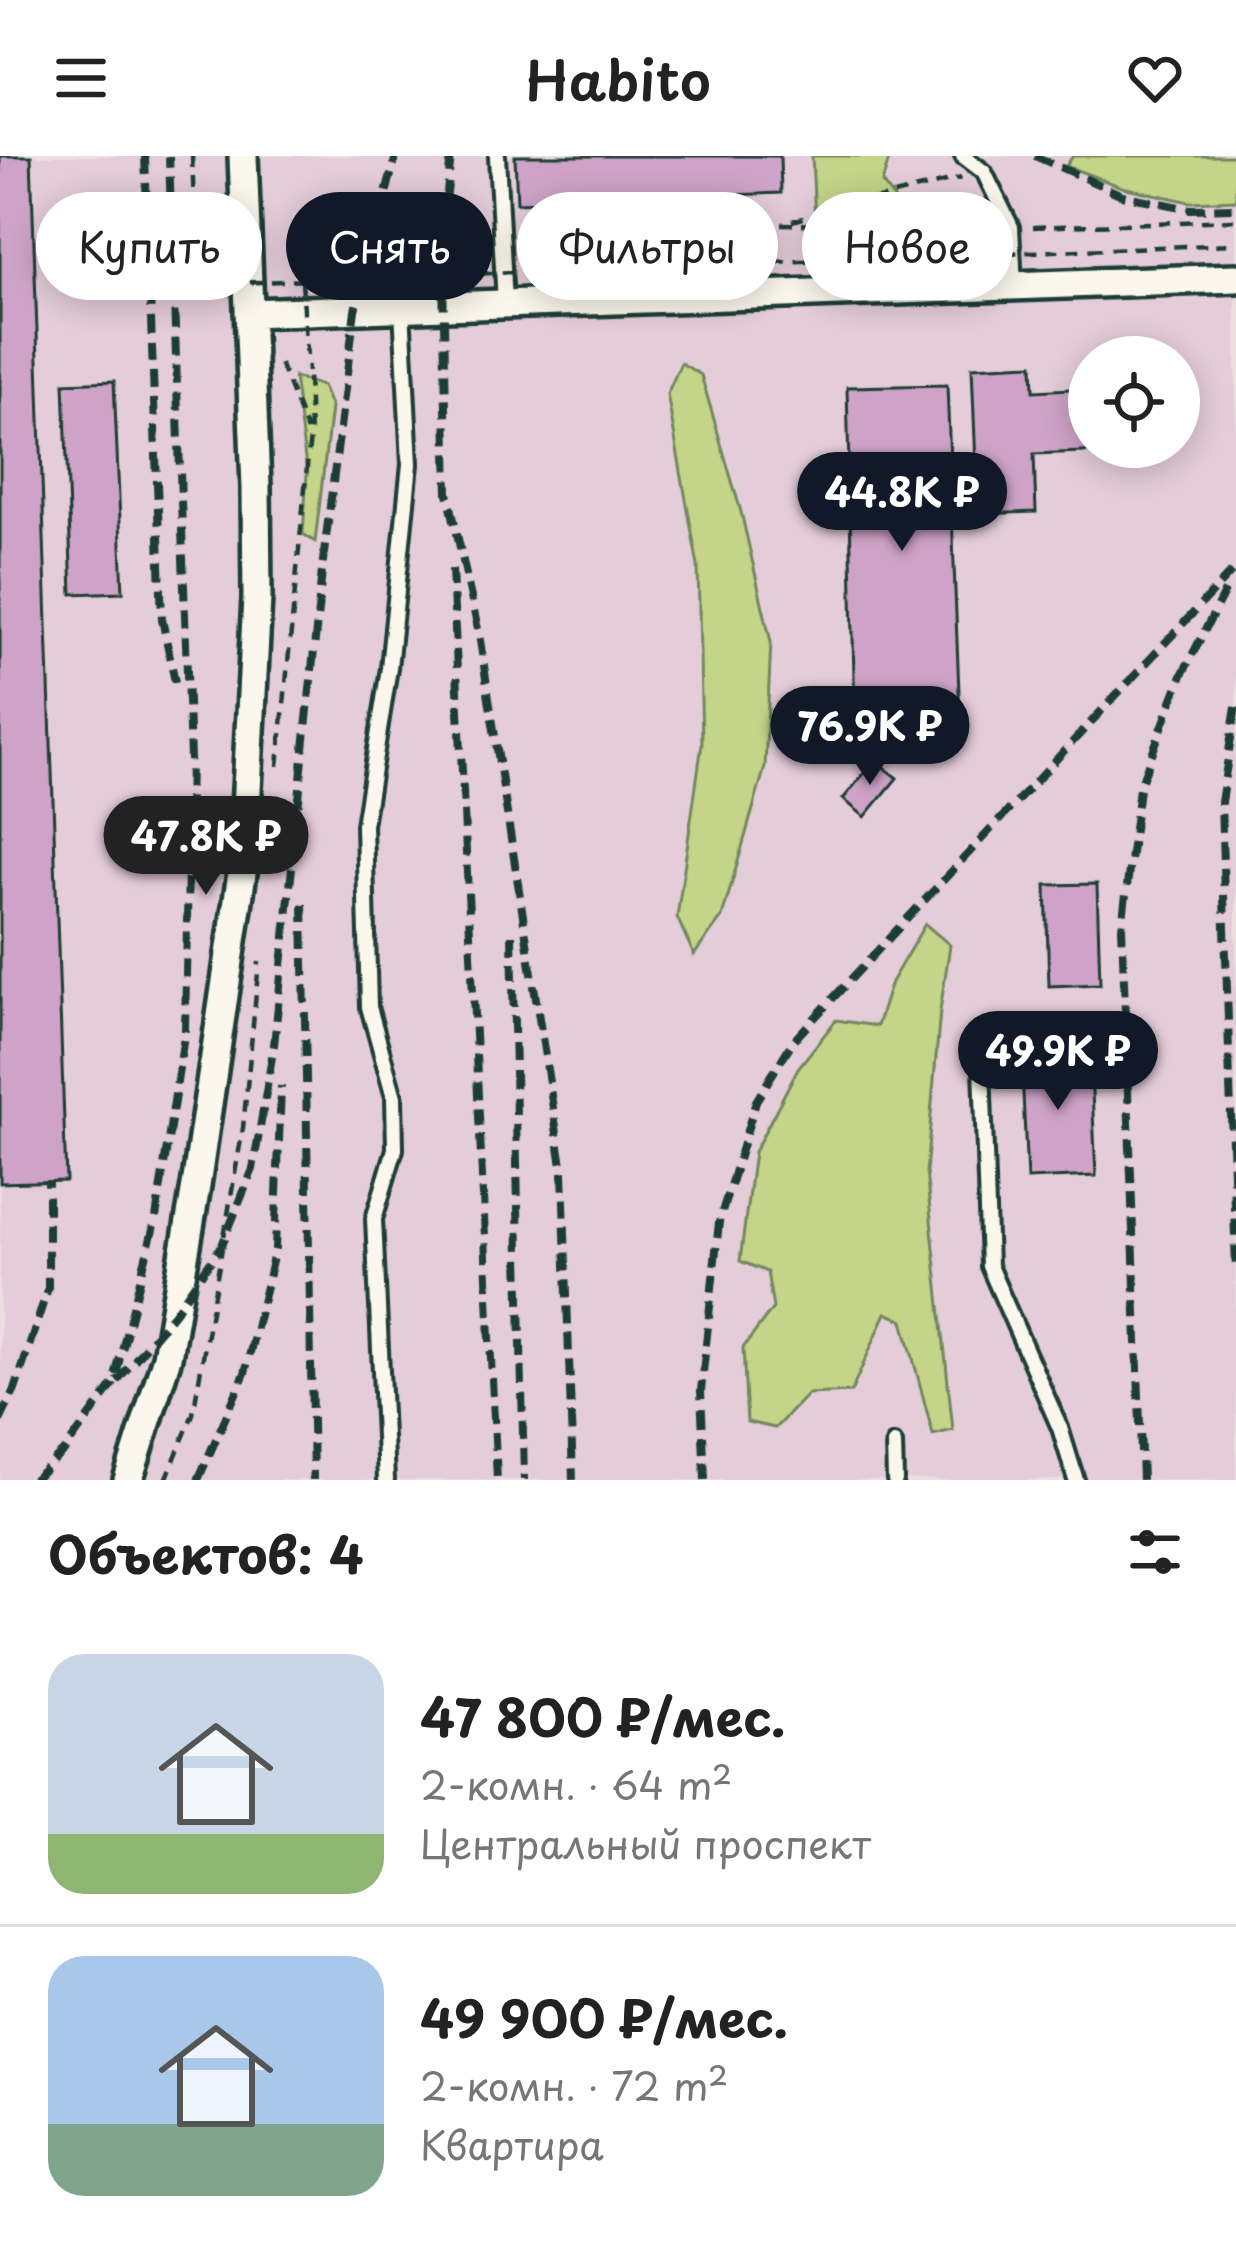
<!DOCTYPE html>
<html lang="ru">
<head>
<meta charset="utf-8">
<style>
	:root { --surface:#fff; --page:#f2f2f2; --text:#222; --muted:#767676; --line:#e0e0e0; --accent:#111827 }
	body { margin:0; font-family:"Playpen Sans",sans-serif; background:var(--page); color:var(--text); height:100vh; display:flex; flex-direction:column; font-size:45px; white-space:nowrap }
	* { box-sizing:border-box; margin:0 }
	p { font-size:39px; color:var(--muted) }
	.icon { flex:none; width:66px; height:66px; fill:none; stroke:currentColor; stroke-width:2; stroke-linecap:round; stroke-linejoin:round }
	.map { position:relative; height:1324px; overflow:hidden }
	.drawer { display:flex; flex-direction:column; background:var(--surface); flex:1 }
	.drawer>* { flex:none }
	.banner { position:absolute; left:36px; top:36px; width:1164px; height:108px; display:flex; gap:24px }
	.buttons { position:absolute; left:1068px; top:180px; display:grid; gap:24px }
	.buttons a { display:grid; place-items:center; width:132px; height:132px; border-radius:50%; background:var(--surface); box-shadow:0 6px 30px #0003; font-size:60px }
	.price { position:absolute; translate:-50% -102px; padding:0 27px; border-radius:42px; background:var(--accent); color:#fff; font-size:39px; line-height:78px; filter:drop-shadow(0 3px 6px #0008) }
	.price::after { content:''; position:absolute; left:50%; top:72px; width:36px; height:27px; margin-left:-18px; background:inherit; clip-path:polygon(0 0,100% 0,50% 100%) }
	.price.on { background:#222; color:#fff }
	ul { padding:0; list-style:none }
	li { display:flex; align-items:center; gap:36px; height:300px; padding:0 48px }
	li+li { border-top:3px solid var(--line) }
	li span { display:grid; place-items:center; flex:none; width:336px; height:240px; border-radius:36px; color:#555 }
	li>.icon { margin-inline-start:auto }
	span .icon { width:144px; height:144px; fill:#fffc; stroke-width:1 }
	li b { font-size:51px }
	h2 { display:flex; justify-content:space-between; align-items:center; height:144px; padding:0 48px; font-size:51px }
	.chip { padding:0 42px; border-radius:54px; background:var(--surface); box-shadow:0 6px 30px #0003; font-size:42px; line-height:108px }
	.chip.on { background:var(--accent); color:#fff }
	header { display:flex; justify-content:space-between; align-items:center; height:156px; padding:0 48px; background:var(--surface); font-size:54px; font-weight:600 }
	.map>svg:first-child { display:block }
	.built { fill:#e4ccd9; fill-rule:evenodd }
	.green { fill:#c4d488; stroke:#72885e; stroke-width:3 }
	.building { fill:#cea3c7; stroke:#1f3d34; stroke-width:3 }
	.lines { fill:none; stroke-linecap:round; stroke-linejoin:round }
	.service-casing { stroke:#1f3d34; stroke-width:22 }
	.minor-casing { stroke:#1f3d34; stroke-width:36 }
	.path { stroke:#1f3d34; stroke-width:4.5; stroke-dasharray:12 9; stroke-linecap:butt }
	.service { stroke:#fbf7ec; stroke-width:14 }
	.minor { stroke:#fbf7ec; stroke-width:27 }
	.rail { stroke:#1f3d34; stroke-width:8; stroke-dasharray:18 9; stroke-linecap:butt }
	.path-bridge { stroke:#1f3d34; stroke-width:4.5; stroke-dasharray:12 9; stroke-linecap:butt }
</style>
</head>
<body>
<header><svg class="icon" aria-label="menu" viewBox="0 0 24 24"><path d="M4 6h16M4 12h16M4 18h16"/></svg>Habito<svg class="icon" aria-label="heart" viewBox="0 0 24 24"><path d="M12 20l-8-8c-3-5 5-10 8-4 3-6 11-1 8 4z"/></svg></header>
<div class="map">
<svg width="1236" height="1324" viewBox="0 0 1236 1324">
	<rect width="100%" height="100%" fill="#eedee1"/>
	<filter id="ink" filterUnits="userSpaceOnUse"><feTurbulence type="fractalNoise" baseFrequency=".00833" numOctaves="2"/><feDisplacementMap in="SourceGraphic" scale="24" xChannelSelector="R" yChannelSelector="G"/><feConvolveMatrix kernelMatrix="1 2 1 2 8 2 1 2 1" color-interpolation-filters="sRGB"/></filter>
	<g filter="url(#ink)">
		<path class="built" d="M0,0H1236V1324H0ZM1089,201H1179V291H1089Z"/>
		<path class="green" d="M812,0H890L882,27L905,57L915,87L816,88Z
			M1073,0H1236V44L1190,46L1122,31L1066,10Z
			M681,207L701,219L741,356L771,486L765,611L722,761L694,799L677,761L702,588L698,410L667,238Z
			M294,221L322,230L331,252L315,386L303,378L307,318Z
			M925,768L950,789L940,855L926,1016L953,1274L933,1279L903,1164L886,1157L851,1236L808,1238L775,1272L747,1266L743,1192L773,1152L767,1116L740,1105L754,996L798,912L836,864L877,870L891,826Z"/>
		<path class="building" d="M0,0H31L66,1025L0,1027Z
			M515,0H780L781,37L517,47Z
			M1033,208L1034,235L1089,232V291L1157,293L1034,298L1036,356L978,358L972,211Z
			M114,225L123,436L72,438L64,227Z
			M947,229L960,562L855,563L847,231Z
			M875,604L897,622L865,661L843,643Z
			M1097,728L1100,828L1049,830L1046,729Z
			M1090,892L1096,1020L1027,1023L1021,895Z"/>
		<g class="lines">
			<defs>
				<path id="service" d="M497,0L505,148
					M963,0L984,16L1011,71L1014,130
					M981,882L989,1110L1060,1272L1076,1324
					M894,1288L895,1324
					M386,1324L374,1063L395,993L394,941L369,851L364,669L389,512L410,308L402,152"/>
				<path id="minor" d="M249,157L1236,122
					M128,1324L167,1201L196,1030L243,710L257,442L256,331L243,0"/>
			</defs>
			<use href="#service" class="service-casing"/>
			<use href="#minor" class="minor-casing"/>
			<path class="path" d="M192,0L194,49L204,48L219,63
				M204,50L208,128
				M792,65L961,22
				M781,68L991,71
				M1033,71L1236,64
				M280,208L307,275
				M278,610L310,280L308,216
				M166,1324L193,1258L243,972L259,806"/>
			<use href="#service" class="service"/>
			<use href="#minor" class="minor"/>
			<path class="rail" d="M145,0L162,463L175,526
				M451,0L442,82L448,337L479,478L563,1016L573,1324
				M1035,0L1122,39L1190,53L1236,52
				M452,413L497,1324
				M1236,551L1221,646L1236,1114
				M303,748L313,1324
				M512,779L524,1324
				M117,1225L174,1157L222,1089L253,1013L274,889L323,405L355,154L396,0
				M0,1265L15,1234L48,1132V1026
				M33,1324L65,1294L113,1229L156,1062L185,874L190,603L169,0
				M198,1324L245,1217L275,1093L281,930
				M705,1324L701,1235L719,1066L756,945L793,885L1236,411
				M1142,1324L1122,771L1139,632L1182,519L1225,435"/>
			<path class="path-bridge" d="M302,125L308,216
				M208,128L1236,88"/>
		</g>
	</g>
</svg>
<div class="buttons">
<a><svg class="icon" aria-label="locate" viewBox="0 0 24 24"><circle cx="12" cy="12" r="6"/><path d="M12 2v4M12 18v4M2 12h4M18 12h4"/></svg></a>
</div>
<b class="price" style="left:902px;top:398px">44.8K ₽</b>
<b class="price" style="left:870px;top:632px">76.9K ₽</b>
<b class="price on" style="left:206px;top:742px">47.8K ₽</b>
<b class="price" style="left:1058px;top:957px">49.9K ₽</b>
<div class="banner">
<a class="chip">Купить</a>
<a class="chip on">Снять</a>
<a class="chip">Фильтры</a>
<a class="chip">Новое</a>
</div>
</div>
<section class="drawer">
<h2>Объектов: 4<svg class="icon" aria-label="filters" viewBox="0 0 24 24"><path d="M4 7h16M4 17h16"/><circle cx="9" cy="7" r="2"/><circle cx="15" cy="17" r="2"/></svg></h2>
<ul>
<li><span style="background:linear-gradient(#c9d6e8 75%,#8fb573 0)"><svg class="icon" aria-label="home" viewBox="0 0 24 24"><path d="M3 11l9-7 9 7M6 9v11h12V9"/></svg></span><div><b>47 800 ₽/мес.</b><p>2-комн. · 64 m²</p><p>Центральный проспект</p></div></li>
<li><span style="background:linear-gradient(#a9c7e8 70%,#7fa58c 0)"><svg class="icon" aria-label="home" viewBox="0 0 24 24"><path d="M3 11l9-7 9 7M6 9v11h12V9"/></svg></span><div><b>49 900 ₽/мес.</b><p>2-комн. · 72 m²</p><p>Квартира</p></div></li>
</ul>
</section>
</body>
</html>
